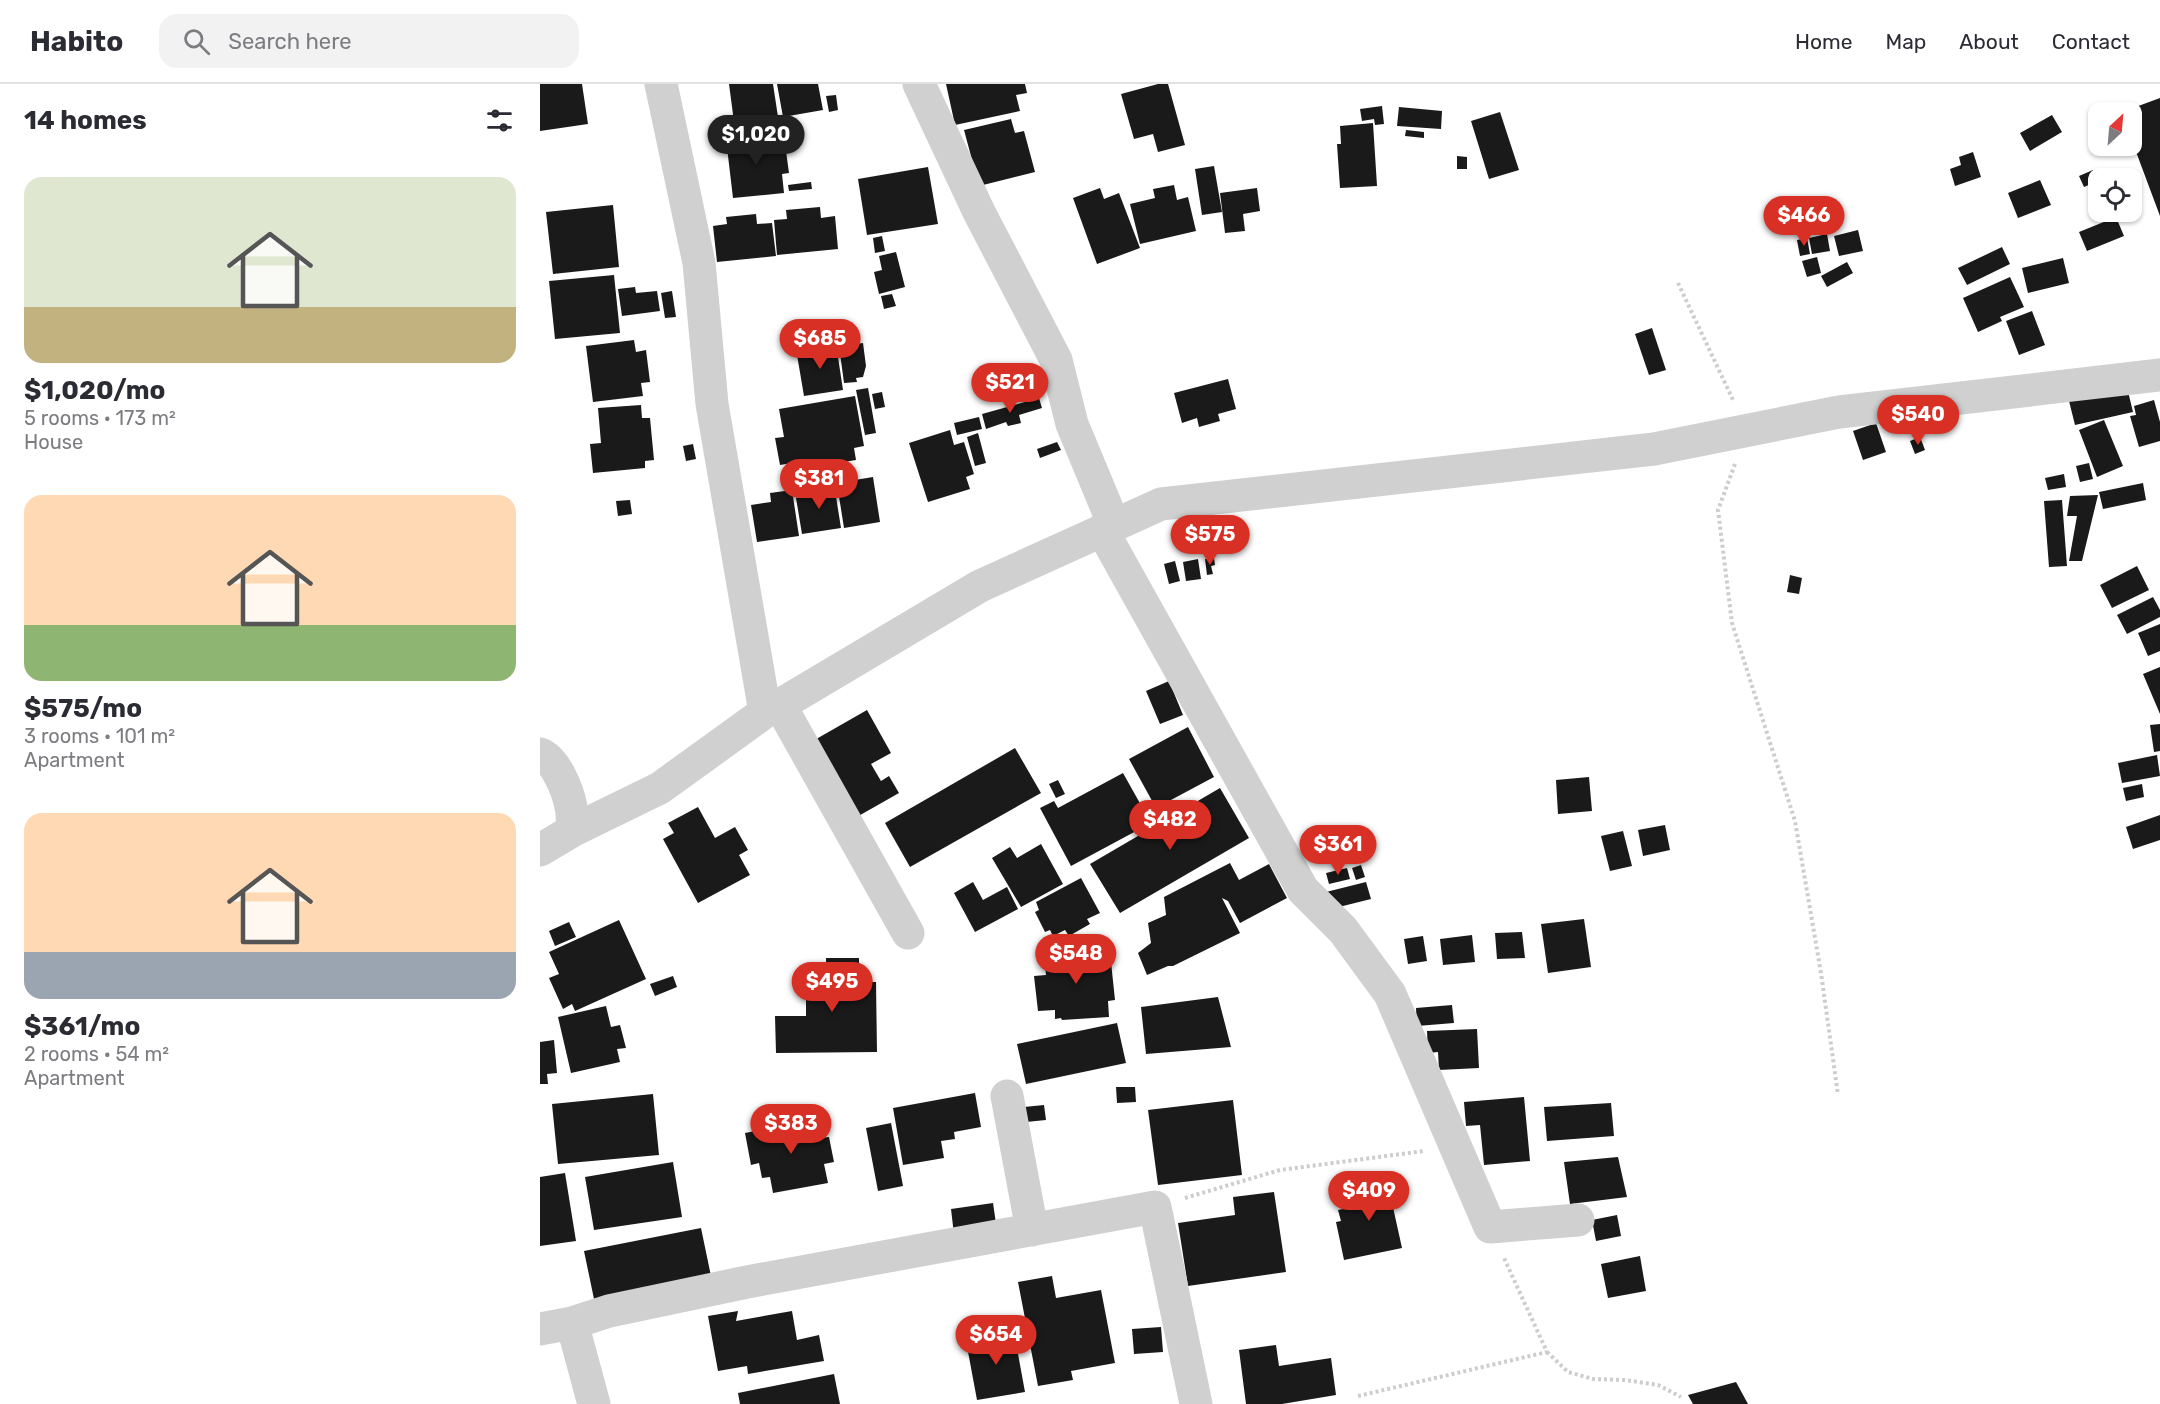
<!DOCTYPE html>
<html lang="en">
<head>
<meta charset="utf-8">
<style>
	:root { --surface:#fff; --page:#f2f2f3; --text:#2b2b33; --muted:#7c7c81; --line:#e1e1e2; --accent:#d93025 }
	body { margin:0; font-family:Rubik,sans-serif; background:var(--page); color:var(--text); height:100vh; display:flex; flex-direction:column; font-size:22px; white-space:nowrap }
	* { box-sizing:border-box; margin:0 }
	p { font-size:20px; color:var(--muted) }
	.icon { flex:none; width:33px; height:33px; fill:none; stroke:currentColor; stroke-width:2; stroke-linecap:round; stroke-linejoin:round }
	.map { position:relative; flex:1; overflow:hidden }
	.drawer { display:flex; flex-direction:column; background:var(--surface); width:540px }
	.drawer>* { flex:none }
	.needle { width:39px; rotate:26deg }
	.fabs { position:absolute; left:1548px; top:18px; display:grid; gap:12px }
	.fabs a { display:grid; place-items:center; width:54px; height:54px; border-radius:12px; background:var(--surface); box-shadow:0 2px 4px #0004; font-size:30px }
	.price { position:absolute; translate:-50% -51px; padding:0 14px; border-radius:21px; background:var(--accent); color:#fff; font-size:20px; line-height:39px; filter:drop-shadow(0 2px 3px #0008) }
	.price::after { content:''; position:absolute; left:50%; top:36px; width:18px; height:14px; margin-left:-9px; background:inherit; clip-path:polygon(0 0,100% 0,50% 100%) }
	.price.current { background:#222; color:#fff }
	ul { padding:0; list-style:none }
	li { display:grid; align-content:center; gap:12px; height:318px; padding:0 24px }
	li span { display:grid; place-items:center; height:186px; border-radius:18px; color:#555 }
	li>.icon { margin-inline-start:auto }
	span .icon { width:108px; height:108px; fill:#fffc; stroke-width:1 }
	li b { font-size:26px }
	h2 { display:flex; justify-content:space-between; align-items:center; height:72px; padding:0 24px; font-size:26px }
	header { display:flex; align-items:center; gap:36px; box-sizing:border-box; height:84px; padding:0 30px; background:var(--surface); border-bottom:2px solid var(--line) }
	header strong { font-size:28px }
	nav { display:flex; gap:33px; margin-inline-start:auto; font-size:21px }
	.search { width:420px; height:54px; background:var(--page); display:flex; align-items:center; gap:15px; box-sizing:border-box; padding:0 21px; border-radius:18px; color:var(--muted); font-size:22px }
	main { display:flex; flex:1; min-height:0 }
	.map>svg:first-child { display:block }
	.building { fill:#1a1a1a }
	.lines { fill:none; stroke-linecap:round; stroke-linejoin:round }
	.path { stroke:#cdcdcd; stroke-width:4; stroke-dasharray:3 3; stroke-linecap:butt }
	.minor { stroke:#d0d0d0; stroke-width:33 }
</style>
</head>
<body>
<header>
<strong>Habito</strong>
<div class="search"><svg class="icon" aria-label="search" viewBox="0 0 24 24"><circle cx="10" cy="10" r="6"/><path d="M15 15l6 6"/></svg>Search here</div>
<nav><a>Home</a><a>Map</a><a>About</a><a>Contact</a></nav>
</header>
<main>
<section class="drawer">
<h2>14 homes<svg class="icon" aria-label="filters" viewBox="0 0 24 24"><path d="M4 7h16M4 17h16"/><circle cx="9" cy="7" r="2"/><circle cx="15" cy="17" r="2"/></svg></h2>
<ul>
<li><span style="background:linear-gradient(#dfe7d0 70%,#c2b280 0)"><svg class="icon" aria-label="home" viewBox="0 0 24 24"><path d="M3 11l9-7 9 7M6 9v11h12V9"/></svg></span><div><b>$1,020/mo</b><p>5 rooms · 173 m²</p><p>House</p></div></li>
<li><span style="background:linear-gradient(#ffd9b3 70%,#8fb573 0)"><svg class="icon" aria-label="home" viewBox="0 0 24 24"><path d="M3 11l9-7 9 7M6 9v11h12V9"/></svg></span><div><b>$575/mo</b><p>3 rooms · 101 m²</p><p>Apartment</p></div></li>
<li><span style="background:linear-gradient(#ffd9b3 75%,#9aa5b1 0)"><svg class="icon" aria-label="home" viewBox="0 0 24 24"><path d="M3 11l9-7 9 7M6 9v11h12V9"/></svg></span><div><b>$361/mo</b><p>2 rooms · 54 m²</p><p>Apartment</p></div></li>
</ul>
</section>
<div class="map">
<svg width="1620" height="1320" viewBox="0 0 1620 1320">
	<rect width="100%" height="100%" fill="#fff"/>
	<path class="building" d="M0,0H42L48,40L0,47Z
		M189,0H233L238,33L194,38Z
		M237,0H278L283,26L243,33Z
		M406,0H485L487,9L476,11L480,27L415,41Z
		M618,0H628L645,61L618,68L613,50L594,55L581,10Z
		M296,11L298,26L289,28L286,12Z
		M1620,14V132L1592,57V28H1582Z
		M842,22L844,40L835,41L834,35L822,37L820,25Z
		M859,23L902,27L901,45L857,42Z
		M960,28L979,86L949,95L931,37Z
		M1512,31L1522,48L1490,67L1480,49Z
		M471,35L475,49L484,47L495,88L439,102L424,46Z
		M833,39L837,102L800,104L797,60H801L800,42Z
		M866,46L884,48V54L865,52Z
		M237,50L239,68L246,67L249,89L242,90L244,109L193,114L186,55Z
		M1433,68L1441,93L1415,102L1410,85L1421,81L1419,73Z
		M917,72L927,73V85H917Z
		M674,82L682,128L662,131L655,85Z
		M388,83L398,140L327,151L318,95Z
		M1553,86L1558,97L1544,103L1539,92Z
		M1500,96L1511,121L1478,134L1468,109Z
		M271,98L272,105L249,107L248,101Z
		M634,101L637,116L648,113L656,147L600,160L590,120L615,114L613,105Z
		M560,104L564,115L579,109L600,164L557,180L533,114Z
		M717,104L720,127L703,130L705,147L685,149L680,109Z
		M73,121L79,183L13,190L6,128Z
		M280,123L281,134L295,132L298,165L237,171L234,136L247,135L246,126Z
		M216,130L217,140L232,139L236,172L177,178L173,142L187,140L186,133Z
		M1576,133L1584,152L1547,167L1539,148Z
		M1318,146L1323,167L1299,172L1294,152Z
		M1287,150L1290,167L1272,170L1269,154Z
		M342,152L345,167L335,169L333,154Z
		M1267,154L1270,170L1260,172L1257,156Z
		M1462,163L1470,180L1427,201L1418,184Z
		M356,168L365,203L339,210L334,188L342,186L339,172Z
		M1277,173L1281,189L1267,193L1262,177Z
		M1523,174L1529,199L1488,209L1482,184Z
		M1307,178L1313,189L1287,203L1281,192Z
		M74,191L80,249L15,255L9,197Z
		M1470,193L1484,223L1460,233L1462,237L1438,248L1423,214Z
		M95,203L96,209L117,207L120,227L82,232L78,205Z
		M132,207L136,233L125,234L121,209Z
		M352,210L356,222L344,225L341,212Z
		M1492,227L1505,261L1479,271L1466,237Z
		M1112,244L1126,286L1109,291L1095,250Z
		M305,253L306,265L316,264V260L323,259L326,282L323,293L316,294L317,298L304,299L298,254Z
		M94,256L96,268L106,266L110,298L101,299L103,312L53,318L46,262Z
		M296,260L303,306L264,312L256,265Z
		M688,295L696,325L678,330L680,337L659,343L657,334L642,339L634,309Z
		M1586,299L1593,328L1535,341L1528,313Z
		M328,304L336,349L325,351L316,306Z
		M342,308L345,323L335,325L332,310Z
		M315,312L324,362L314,364L316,376L279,382L277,375L240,381L235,354L244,353L239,325Z
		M499,314L502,324L479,331L481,339L468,342L466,338L446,345L442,330Z
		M1614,316L1620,338V357L1599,363L1590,332L1596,331L1594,322Z
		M101,321L102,334H110L114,376L105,377V384L53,389L50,360L61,359L58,324Z
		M1381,330L1383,342L1362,345L1360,332Z
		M439,333L442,345L417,351L414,339Z
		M1564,336L1583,382L1557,393L1539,346Z
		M1336,339L1346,368L1323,376L1313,347Z
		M410,346L414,361L424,358L434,390L426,393L430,405L388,418L369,359Z
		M438,349L446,379L435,382L427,353Z
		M1380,353L1385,366L1375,370L1370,357Z
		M517,358L521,366L500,374L497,365Z
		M153,360L156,375L146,377L143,362Z
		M1549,379L1553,395L1540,398L1536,382Z
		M1524,390L1526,403L1508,406L1505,394Z
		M333,393L340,438L304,444L298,406L311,404L309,397Z
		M1603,399L1606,416L1563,425L1559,408Z
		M294,400L301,444L262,450L256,414L270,412L269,403Z
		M252,406L259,452L217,458L211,421L231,418L230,409Z
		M1558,411L1542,477H1529L1537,432H1527L1530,412Z
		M90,416L92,430L78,432L76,417Z
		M1522,416L1527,482L1509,483L1504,417Z
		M674,474L675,481L671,482L673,490L667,491L665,475Z
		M658,475L661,495L646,497L643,478Z
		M635,477L640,497L629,500L624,480Z
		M1597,482L1609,506L1572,524L1560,501Z
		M1250,491L1262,494L1259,510L1247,508Z
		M1613,513L1620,526V533L1587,550L1577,531Z
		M1620,540V567L1608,572L1598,549Z
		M1620,583V630L1603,590Z
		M629,597L643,631L620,640L606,607Z
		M327,626L351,669L331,680L341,697L349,692L359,709L315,734L271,658Z
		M1620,640V667L1614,668L1610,641Z
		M648,643L674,693L616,724L589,675Z
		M475,664L501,709L370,783L345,739Z
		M1617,671L1620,692L1582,699L1578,679Z
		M583,689L611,739L531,782L500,724L514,717L518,724Z
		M1049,693L1052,727L1018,730L1016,696Z
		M518,696L525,710L516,714L509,700Z
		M1602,700L1604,713L1586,717L1583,704Z
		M680,704L709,754L580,829L550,780Z
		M158,723L175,754L195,743L208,766L199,771L210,791L158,819L123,755L134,749L128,739Z
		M1620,731V756L1593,765L1586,743Z
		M1125,741L1130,766L1103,772L1098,746Z
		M811,743L814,758L802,760L799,745Z
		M1083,747L1092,782L1070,787L1061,752Z
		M501,760L523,800L481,823L452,774L470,763L477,774Z
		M690,779L699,796L729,780L747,814L700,839L688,817L682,814L700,849L633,882H628L607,891L598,869L611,859L608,839L626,831L624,813Z
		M821,781L825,793L816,796L812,784Z
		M807,784L810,795L789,800L786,789Z
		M541,794L560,829L547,835L550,840L529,852L525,846L513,852L510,846L505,848L495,828L499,826L496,818Z
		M433,798L443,816L467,803L478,825L435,848L414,809Z
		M826,798L831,815L791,825L786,808Z
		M1044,835L1051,883L1008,889L1001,840Z
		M79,836L106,895L35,927L32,920L23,925L9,894L19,890L9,868Z
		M29,838L36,853L15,862L9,847Z
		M982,848L985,874L957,875L955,849Z
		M932,851L935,878L903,881L900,855Z
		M883,852L887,877L868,880L864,855Z
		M563,864L564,878H571L575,916L568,917L569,933L522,936L521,934L515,935V926L498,927L494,892L506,891L504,869Z
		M286,874H319V898H336L337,968L236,969L235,932H266V882H286Z
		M133,892L137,903L115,912L110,900Z
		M678,913L691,963L606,970L601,923Z
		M912,921L914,939L877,942L876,924Z
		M66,922L71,943L80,941L86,964L77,965L80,978L31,989L18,933Z
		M577,939L586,979L486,1000L477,960Z
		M937,945L939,984L899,986L898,968L888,969L887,947Z
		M14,956L17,989L7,990L8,1000H0V958Z
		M576,1003H595L596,1018L577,1019Z
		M435,1009L441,1043L414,1048L415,1055L401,1057L404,1074L363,1081L353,1024Z
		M113,1010L119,1071L18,1080L12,1020Z
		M984,1013L990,1077L944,1081L940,1041L926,1042L924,1018Z
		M693,1016L702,1091L618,1101L608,1026Z
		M1071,1019L1074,1052L1007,1057L1004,1023Z
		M504,1021L506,1036L486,1038L484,1023Z
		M276,1035L280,1054L289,1053L294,1078L284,1080L288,1099L233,1109L230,1093L222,1094L219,1079L211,1081L205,1049Z
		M351,1039L363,1102L338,1107L326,1044Z
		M1078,1073L1087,1113L1030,1120L1024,1078Z
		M133,1078L142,1133L54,1146L45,1093Z
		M25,1089L36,1157L0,1162V1093Z
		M847,1096L862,1164L804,1176L796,1138L801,1137L798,1126L813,1123L809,1104Z
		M734,1108L746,1188L648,1202L638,1139L695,1131L693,1113Z
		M453,1119L458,1153L415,1159L411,1125Z
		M1077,1131L1081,1152L1056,1157L1052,1136Z
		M161,1144L171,1192L54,1215L44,1167Z
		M1100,1172L1106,1207L1068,1214L1061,1180Z
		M512,1192L516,1214L561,1206L575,1279L531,1287L533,1296L498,1302L478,1198Z
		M198,1227L196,1237L252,1227L257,1256L279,1251L284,1277L208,1290L207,1282L178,1287L168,1232Z
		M621,1243L623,1268L594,1270L592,1245Z
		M474,1248L485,1308L437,1316L426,1257Z
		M736,1261L739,1282L791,1274L796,1311L742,1320H706L699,1266Z
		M294,1290L300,1320H200L198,1309Z
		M1196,1298L1208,1320H1153L1148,1311Z"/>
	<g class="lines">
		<path class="path" d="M1138,199L1194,318
			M1195,380L1178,426L1192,539L1255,737L1281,889L1298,1011
			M645,1114L740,1086L884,1067
			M1007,1268L1028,1288L1053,1295L1085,1296L1118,1301L1141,1313
			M818,1312L1007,1268L964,1174"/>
		<path class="minor" d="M379,0L439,128L516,276L532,340L574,441
			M562,446L763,806L803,846L850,910L950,1143L1038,1136
			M0,670C16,676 28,707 31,723C33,730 32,739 32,747
			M0,766L32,747L120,704L225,628L172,320L159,179L121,0
			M368,849L240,621L440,502L621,420L1114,365L1299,328L1620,291
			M467,1012L492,1146
			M32,1239L54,1320
			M0,1245L32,1239L69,1227L207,1198L615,1123L656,1320"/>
	</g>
</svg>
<div class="fabs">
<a><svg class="needle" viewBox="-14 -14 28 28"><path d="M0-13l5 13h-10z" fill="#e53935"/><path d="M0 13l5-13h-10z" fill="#7c7c81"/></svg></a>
<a><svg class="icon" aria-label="locate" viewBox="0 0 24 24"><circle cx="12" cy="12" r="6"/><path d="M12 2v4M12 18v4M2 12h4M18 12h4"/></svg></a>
</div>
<b class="price current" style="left:216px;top:82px">$1,020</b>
<b class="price" style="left:1264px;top:163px">$466</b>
<b class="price" style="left:280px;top:286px">$685</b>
<b class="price" style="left:470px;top:330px">$521</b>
<b class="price" style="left:1378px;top:362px">$540</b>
<b class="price" style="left:279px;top:426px">$381</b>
<b class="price" style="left:670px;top:482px">$575</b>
<b class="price" style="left:630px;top:767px">$482</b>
<b class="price" style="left:798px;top:792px">$361</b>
<b class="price" style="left:536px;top:901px">$548</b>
<b class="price" style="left:292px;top:929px">$495</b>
<b class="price" style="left:251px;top:1071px">$383</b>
<b class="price" style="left:829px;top:1138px">$409</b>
<b class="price" style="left:456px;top:1282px">$654</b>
</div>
</main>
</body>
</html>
